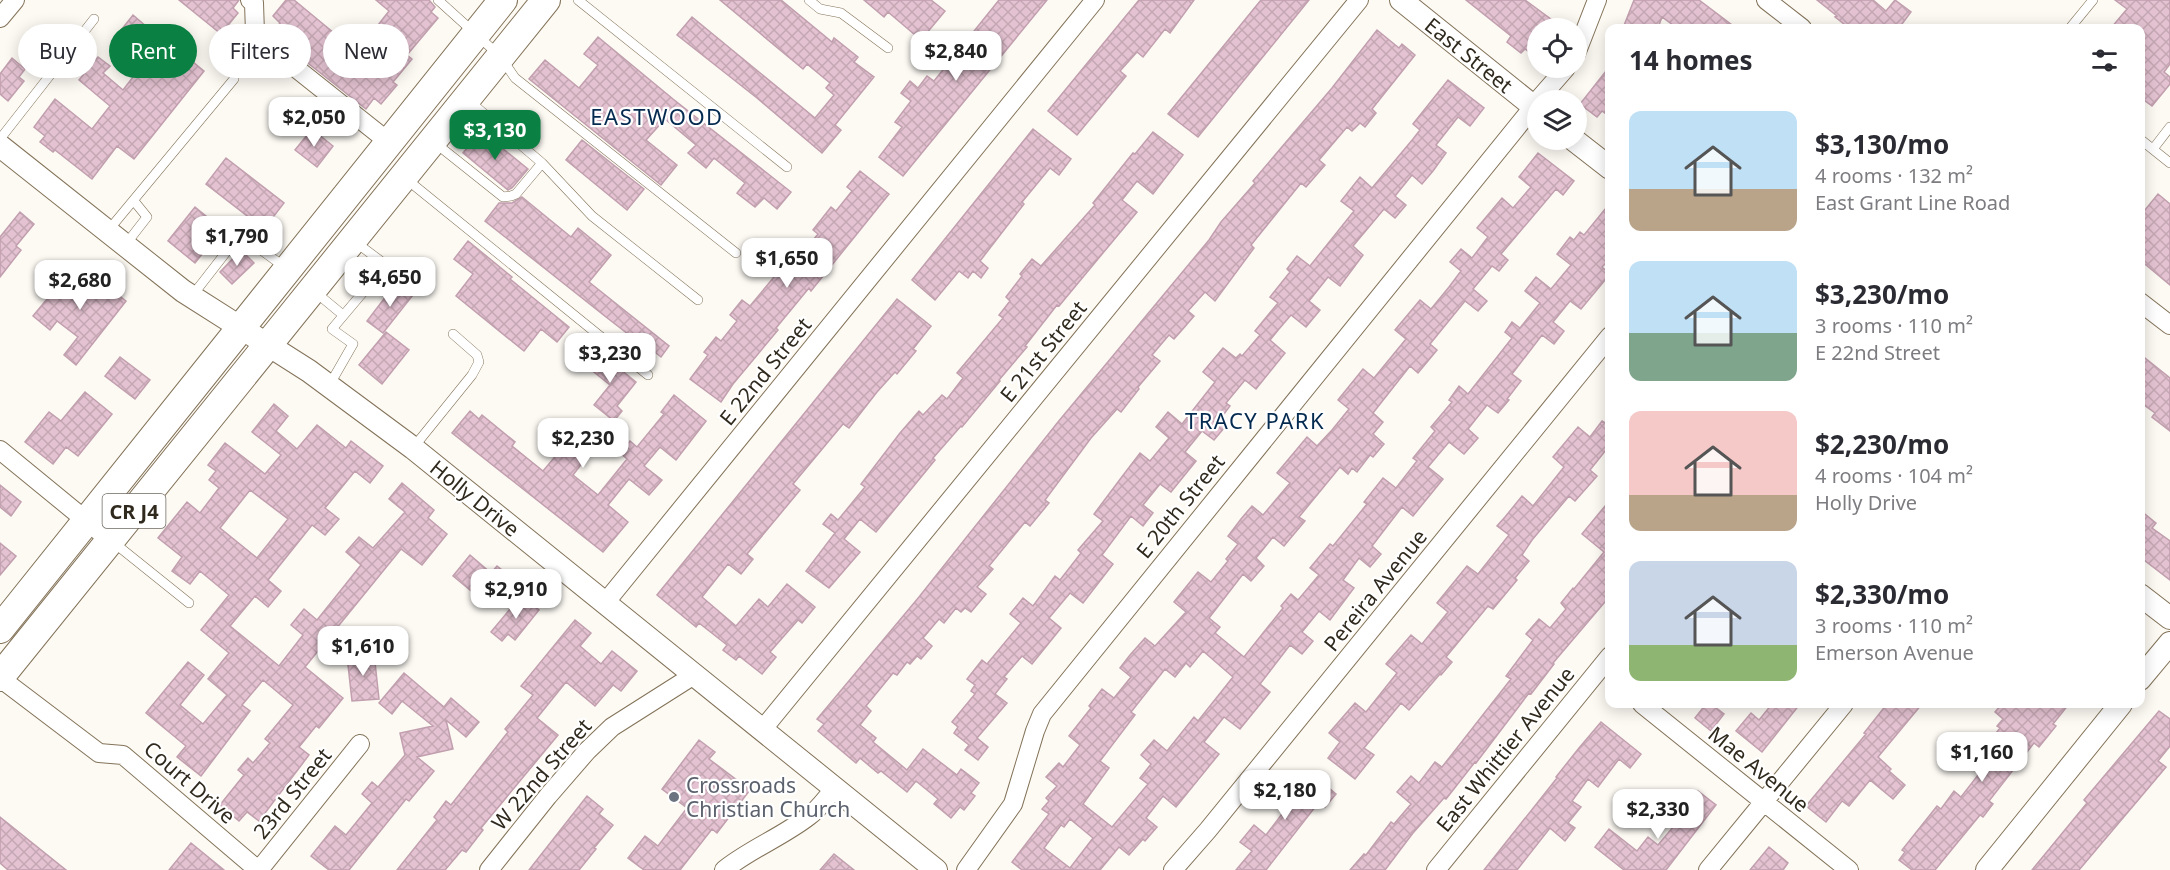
<!DOCTYPE html>
<html lang="en">
<head>
<meta charset="utf-8">
<style>
	:root { --surface:#fff; --page:#f2f2f3; --text:#2b2b33; --muted:#7c7c81; --accent:#0b8043 }
	body { margin:0; font-family:"Noto Sans",sans-serif; background:var(--page); color:var(--text); height:100vh; display:flex; flex-direction:column; font-size:22px; white-space:nowrap }
	* { box-sizing:border-box; margin:0 }
	p { font-size:20px; color:var(--muted) }
	.icon { flex:none; width:33px; height:33px; fill:none; stroke:currentColor; stroke-width:2; stroke-linecap:round; stroke-linejoin:round }
	.map { position:relative; flex:1; overflow:hidden }
	.drawer { position:absolute; left:1605px; top:24px; width:540px; height:684px; display:flex; flex-direction:column; background:var(--surface); border-radius:12px; box-shadow:0 3px 15px #0003 }
	.drawer>* { flex:none }
	.hud { position:absolute; left:18px; top:24px; width:570px; height:54px; display:flex; gap:12px }
	.buttons { position:absolute; left:1527px; top:18px; display:grid; gap:12px }
	.buttons a { display:grid; place-items:center; width:60px; height:60px; border-radius:50%; background:var(--surface); box-shadow:0 3px 15px #0003; font-size:30px }
	.price { position:absolute; translate:-50% -51px; padding:0 14px; border-radius:12px; background:#fff; color:#222; font-size:20px; line-height:39px; filter:drop-shadow(0 2px 3px #0008) }
	.price::after { content:''; position:absolute; left:50%; top:36px; width:18px; height:14px; margin-left:-9px; background:inherit; clip-path:polygon(0 0,100% 0,50% 100%) }
	.price.current { background:var(--accent); color:#fff }
	ul { padding:0; list-style:none }
	li { display:flex; align-items:center; gap:18px; height:150px; padding:0 24px }
	li span { display:grid; place-items:center; flex:none; width:168px; height:120px; border-radius:12px; color:#555 }
	li>.icon { margin-inline-start:auto }
	span .icon { width:72px; height:72px; fill:#fffc; stroke-width:1 }
	li b { font-size:26px }
	h2 { display:flex; justify-content:space-between; align-items:center; height:72px; padding:0 24px; font-size:26px }
	.tag { padding:0 21px; border-radius:27px; background:var(--surface); box-shadow:0 3px 15px #0003; font-size:21px; line-height:54px }
	.tag.current { background:var(--accent); color:#fff }
	.map>svg:first-child { display:block }
	.building { fill:url(#building-cross-hatch); stroke:#c19fae; stroke-width:1.5; fill-rule:evenodd }
	.lines { fill:none; stroke-linecap:round; stroke-linejoin:round }
	.service-casing { stroke:#837359; stroke-width:10 }
	.minor-casing { stroke:#837359; stroke-width:20 }
	.tertiary-casing { stroke:#837359; stroke-width:24 }
	.primary-casing { stroke:#837359; stroke-width:30 }
	.service { stroke:#fff; stroke-width:9 }
	.minor { stroke:#fff; stroke-width:18 }
	.tertiary { stroke:#fff; stroke-width:22 }
	.primary { stroke:#fff; stroke-width:28 }
	.worship-dot { fill:#6b7280; stroke:#fff; stroke-width:2 }
	.labels { text-anchor:middle; dominant-baseline:central; stroke-width:4.5; stroke-linejoin:round; paint-order:stroke }
	.shield { fill:#fff; stroke:#6e6a62; stroke-width:1.5 }
	.shield-label { font-size:20px; font-weight:bold; fill:#302a1e }
	.street-label { font-size:21px; fill:#302a1e; stroke:#fff }
	.worship-label { font-size:21px; fill:#5b616d; stroke:#fff; text-anchor:start }
	.neighbourhood-label { font-size:22px; letter-spacing:1.5px; fill:#042a4f; stroke:#fff }
</style>
</head>
<body>
<div class="map">
<svg width="2170" height="870" viewBox="0 0 2170 870">
	<defs>
		<pattern id="building-cross-hatch" width="8" height="8" patternUnits="userSpaceOnUse" patternTransform="scale(1.5)"><rect width="8" height="8" fill="#e4c2d1"/><path d="M0 0l8 8M0 8l8-8" fill="none" stroke="#c4a7b3"/></pattern>
	</defs>
	<rect width="100%" height="100%" fill="#fdfaf4"/>
	<path class="building" d="M179,0H239L233,8L238,13L221,34Z
		M286,0H294L357,52L389,11L376,0H429L435,7L431,12L438,18L407,55L412,59L393,82L397,85L381,104L374,98L366,109L271,34L280,23L273,16Z
		M720,0H781L832,42L834,38L858,57L854,62L874,77L835,125L841,130L822,153L757,98L677,35L692,17L815,118L834,95L826,88L830,83L807,64L803,69Z
		M864,0H931L945,11L921,40L888,12L884,17Z
		M999,0H1047L903,176L879,157L902,127L895,122L911,101L901,93L910,81L918,88L927,76L934,81Z
		M1139,0H1194L1170,33L1165,29L1143,57L1137,52L1120,71L1126,76L1077,135L1048,111Z
		M1261,0H1309L1198,137L1168,114Z
		M1466,0H1525L1563,28H1538V59L1525,49L1521,53L1507,42L1511,36Z
		M1634,0H1699L1736,28H1677L1662,17L1658,28H1623Z
		M1817,0H1873L1886,11L1895,0L1911,12L1899,28H1849L1835,17L1837,16Z
		M2115,0H2170V64L2164,72L2170,77V84L2152,106L2140,97V28H2111L2127,9Z
		M133,15L162,40L164,38L204,71L134,159L117,146L92,179L55,150L53,152L40,142L45,136L34,127L55,99L92,129L110,106L79,80L98,57L110,66L103,73L123,90L147,59L118,34Z
		M1377,30L1399,48L1402,44L1415,55L1372,109L1376,113L1365,127L1360,123L1352,131L1347,127L1319,160L1325,165L1306,187L1301,183L1251,245L1254,248L1215,301L1205,292L1188,311L1194,316L1182,330L1174,339L1169,335L1152,355L1160,361L1138,387L1139,389L1121,412L1117,409L1091,438L1045,500L1049,503L1030,526L1025,522L989,566L993,569L977,587L986,594L971,612L965,608L961,612L956,608L944,623L939,619L923,638L932,646L921,659L917,656L910,664L907,662L897,675L893,673L866,706L871,711L860,725L876,738L873,742L907,770L923,749L957,775L961,769L979,783L971,793L975,796L964,810L960,807L951,818L934,804L938,799L916,781L907,792L881,771L878,773L860,758L856,763L818,731L824,724L817,719L919,597L1058,422L1209,240L1221,222L1255,183L1253,181L1332,88Z
		M598,37L673,99L791,192L777,209L764,198L755,207L737,193L745,183L714,158L706,168L688,153L696,145L665,119L646,140L677,165L661,185L529,79L545,60L579,88L598,65L584,54Z
		M12,58L25,69L19,77L24,81L8,101L0,94V74Z
		M1610,66V117L1602,111L1597,117L1580,104Z
		M1448,80L1484,108L1470,126L1458,117L1436,145L1446,153L1433,171L1422,184L1412,175L1395,196L1406,205L1395,218L1384,209L1353,246L1363,255L1340,286L1328,277L1309,301L1320,310L1306,327L1291,315L1279,329L1270,340L1285,353L1256,389L1245,380L1226,403L1230,406L1218,422L1225,427L1214,440L1202,431L1185,452L1196,461L1171,492L1160,484L1143,505L1153,513L1143,526L1131,516L1102,555L1113,564L1083,603L1070,593L1049,618L1061,628L1032,664L1022,656L1004,677L1007,679L995,694L1007,703L977,738L988,747L978,760L965,750L969,745L954,733L958,727L952,722L975,694L971,691L975,685L967,679L982,660L987,664L1021,623L1010,614L1023,598L1033,606L1055,576L1060,580L1081,553L1078,550L1103,521L1094,514L1121,478L1140,453L1150,461L1169,438L1156,427L1168,412L1182,424L1215,382L1203,372L1223,348L1236,358L1240,354L1242,356L1260,335L1255,331L1278,303L1270,297L1290,272L1287,269L1297,256L1310,266L1354,211L1341,201L1360,177L1372,188L1413,139L1420,130L1413,124Z
		M292,98L308,111L296,126L280,113Z
		M312,129L333,146L317,167L295,150Z
		M1033,129L1071,159L1059,175L1050,168L1022,202L1024,204L980,261L988,268L981,278L973,271L968,278L959,271L935,300L912,280Z
		M481,131L528,169L512,188L508,190L463,153Z
		M1153,132L1183,155L1153,194L1137,181L1122,200L1137,212L1059,306L1057,305L1025,346L1027,347L999,380L1000,381L962,427L961,426L933,458L935,460L917,482L876,532L860,519L844,539L860,552L829,588L806,571L835,533L823,524L831,514L838,520L865,487L861,484L900,433L919,411L923,415L942,395L947,399L963,378L957,373L1003,318L999,315L1010,301L1006,297L1022,276L1020,274L1032,259L1041,266L1095,205L1093,203L1133,153L1135,154Z
		M582,140L644,189L627,210L566,160Z
		M1538,153L1574,181L1563,195L1556,189L1501,254L1508,260L1499,271L1492,266L1473,289L1487,301L1478,311L1465,301L1430,344L1437,350L1418,373L1410,366L1373,413L1383,422L1373,434L1384,444L1373,457L1370,455L1357,472L1352,468L1348,474L1340,467L1299,517L1305,521L1284,546L1273,537L1256,558L1264,566L1251,581L1243,574L1209,618L1220,627L1215,633L1244,657L1283,608L1281,606L1291,594L1298,600L1319,575L1310,568L1330,544L1333,546L1367,504L1364,502L1383,478L1396,488L1417,461L1413,458L1435,431L1431,427L1452,402L1449,400L1459,386L1468,394L1512,338L1505,332L1512,322L1520,328L1540,303L1525,291L1536,277L1551,289L1571,265L1557,254L1570,237L1574,240L1580,232L1584,235L1610,203V259L1602,267L1610,274L1581,309L1570,301L1553,322L1564,331L1554,344L1542,335L1512,374L1521,381L1507,399L1509,400L1498,413L1487,405L1468,429L1478,438L1464,454L1449,442L1428,467L1443,479L1413,516L1402,507L1372,546L1381,554L1370,567L1359,558L1343,580L1354,588L1330,620L1319,611L1302,632L1313,641L1302,654L1290,645L1260,684L1270,692L1240,729L1224,717L1204,742L1219,754L1176,807L1163,796L1146,818L1157,827L1145,841L1143,839L1129,855L1119,847L1100,870H1022L1012,862L1049,814L1042,809L1049,801L1046,798L1057,786L1046,777L1059,763L1063,767L1080,745L1069,736L1091,708L1089,706L1102,689L1114,698L1131,677L1120,668L1130,655L1145,638L1155,646L1186,612L1174,602L1198,572L1211,582L1228,561L1226,559L1238,544L1228,536L1241,519L1252,506L1263,515L1290,483L1277,473L1307,437L1317,446L1332,430L1349,409L1338,400L1363,369L1374,378L1406,339L1395,330L1420,300L1431,309L1449,287L1461,271L1450,262L1461,249L1472,258L1488,237L1477,228L1502,198L1513,208L1531,187L1519,177ZM1203,651L1233,677L1198,721L1194,717L1167,751L1154,740L1141,755L1151,764L1140,778L1148,784L1112,827L1083,804L1109,768L1100,761L1135,715L1131,712L1165,669L1175,677L1186,663L1190,667ZM1070,819L1093,838L1070,868L1044,848L1061,825L1064,827Z
		M226,158L284,203L264,229L206,184Z
		M860,171L889,194L811,291L809,288L776,328L778,330L733,384L721,402L690,379L708,355L704,352L716,337L721,341L737,321L730,315L742,300L750,306L784,265L777,260L789,245L801,255L818,234L813,230L831,207L836,211L852,191L847,187Z
		M2158,194L2170,204V285L2140,260V216Z
		M522,197L571,237L578,228L611,255L589,282L669,346L661,357L651,349L650,351L606,317L485,221L499,203H512Z
		M195,207L222,229L195,263L168,241Z
		M20,212L34,224L16,246L21,250L0,277V237Z
		M468,241L512,277L510,279L569,327L557,342L541,329L524,351L456,296L473,274L454,259Z
		M241,250L254,263L232,284L220,272Z
		M72,269L92,285L97,278L126,301L76,365L64,355L78,337L57,321L50,330L33,316Z
		M396,283L413,295L383,333L367,321Z
		M897,299L931,326L913,349L916,351L897,374L895,372L877,392L849,428L843,424L793,484L800,490L747,554L753,559L741,574L728,564L702,597L736,626L759,599L768,607L787,584L815,607L802,623L798,620L770,652L776,657L762,674L739,656L736,660L723,650L727,645L699,623L696,627L657,595Z
		M386,332L409,350L382,384L359,365Z
		M597,350L636,382L617,406L622,411L614,421L594,405L610,385L585,365Z
		M2140,354L2170,378V431L2152,417L2155,413L2140,402Z
		M120,357L150,380L135,399L105,376Z
		M85,392L112,414L78,456L66,447L53,464L25,442L49,412L61,421Z
		M674,395L706,421L676,460L660,447L644,466L662,480L649,495L629,479L608,505L628,522L603,552L452,433L470,411L479,419L482,415L515,442L512,446L543,471L575,433L594,448L573,475L598,495L627,459L620,453L630,441L637,447L664,414L661,412Z
		M274,404L288,416L276,431L297,449L317,425L346,448L351,441L383,466L370,483L355,471L325,508L339,519L325,535L312,525L268,580L281,591L268,607L255,596L230,626L279,666L303,635L291,625L304,609L317,620L361,565L346,552L359,537L373,548L405,512L389,499L402,483L434,510L428,518L447,534L422,565L401,549L305,667L343,698L319,728L316,726L299,747L309,755L259,821L247,812L239,821L220,805L244,775L238,770L248,758L253,763L270,743L265,739L293,705L263,680L242,705L250,711L201,776L177,757L186,746L146,713L188,662L204,675L180,705L203,724L227,695L208,679L229,653L201,630L229,595L200,571L190,584L172,571L182,557L158,538L187,502L200,513L219,488L209,480L216,471L208,465L225,443L265,474L281,455L252,432ZM250,490L288,519L257,558L220,528Z
		M1602,421L1610,426V445L1590,470L1597,476L1575,501L1569,496L1532,540L1522,555L1529,561L1515,578L1517,580L1493,609L1488,606L1446,657L1452,662L1441,675L1440,674L1409,710L1401,703L1364,748L1374,755L1355,779L1328,758L1340,742L1329,733L1355,703L1366,712L1397,673L1386,664L1411,635L1422,644L1448,612L1437,603L1467,566L1478,574L1509,535L1497,526L1505,517L1522,496L1533,506L1564,467L1553,457L1578,427L1590,437Z
		M0,485L21,502L11,516L0,507Z
		M1610,500V596L1553,663L1554,664L1531,694L1529,693L1476,763L1475,762L1446,799L1444,798L1413,833L1385,870H1350L1364,854L1366,855L1391,822L1394,824L1411,804L1397,792L1411,776L1419,783L1435,762L1442,767L1511,679L1506,676L1533,640L1526,634L1539,619L1550,628L1566,609L1561,603L1573,588L1574,589L1604,552L1582,534Z
		M2140,510L2156,523L2152,528L2170,541V580L2140,557Z
		M0,543L16,556L0,575Z
		M470,555L491,573L497,566L511,577L500,591L488,581L476,595L453,576Z
		M521,596L539,610L515,640L508,634L502,641L491,632Z
		M575,620L591,633L580,646L601,664L612,651L637,671L621,691L613,685L595,706L566,682L537,718L558,735L481,828L483,830L466,852L462,850L445,870H397L437,820L434,817L446,801L451,805L508,732L505,729L533,695L521,686Z
		M374,653L379,699L352,701L347,656Z
		M404,673L444,707L451,698L479,722L466,737L446,720L453,749L417,757L434,771L409,801L406,799L349,870H329L311,856L335,826L346,835L372,803L362,794L372,782L378,787L405,755L400,733L433,726L402,701L392,714L379,703Z
		M1706,704H1711L1724,714L1711,731L1695,718Z
		M1772,704H1800L1762,752L1736,731L1751,713L1759,720Z
		M1887,704H1922L1878,757L1891,769L1889,771L1905,785L1893,799L1870,780L1849,806L1842,801L1826,822L1806,806L1866,734L1864,733Z
		M2002,704H2069L2053,724L2056,726L2039,747L2034,743L1989,801L1993,804L1983,817L1980,815L1935,870H1912L1899,860L1905,852L1902,850L1937,806L1941,809L1954,791L1961,797L1982,770L1973,763L2000,728L1997,726L2003,719L1995,712Z
		M2159,711L2170,719V746L2158,761L2166,767L2079,870H2032L2087,803L2084,800Z
		M1601,722L1641,754L1630,768L1619,759L1598,787L1588,779L1572,801L1581,807L1568,823L1575,828L1565,841L1550,828L1517,870H1484L1557,778L1556,777L1579,748Z
		M699,740L715,752L709,759L750,790L717,833L712,829L680,870H644L628,858L645,836L658,846L687,808L662,789Z
		M1299,772L1309,781L1314,775L1336,794L1325,807L1319,802L1266,870H1236L1252,851L1240,842L1254,825L1266,835L1285,810L1274,801Z
		M1698,791L1716,805L1666,870H1624L1595,847L1609,829L1637,851L1648,837L1658,845L1679,820L1676,818Z
		M587,796L603,809L599,814L613,825L594,848L596,849L579,870H529Z
		M0,817L66,870H8L0,863Z
		M191,843L224,870H169Z
		M1769,847L1788,863L1783,870H1750Z
		M834,854L854,870H820Z"/>
	<g class="lines">
		<defs>
			<path id="service" d="M438,0L500,56L515,78L736,253
				M578,0L787,167
				M809,0L820,9L841,13L888,48
				M2070,28L2093,0
				M468,100L542,163L592,216L698,300
				M0,139L94,19
				M2140,139L2170,163
				M434,142L503,197L511,196L516,194L542,163
				M2153,149L2170,127
				M405,178L648,375
				M107,232L234,79
				M126,244L147,217L134,201
				M314,291L343,315
				M192,296L234,242L239,240L253,244L286,268
				M330,384L353,344L332,329L386,265L354,241
				M413,448L472,375L479,362L477,355L453,334
				M113,542L189,603"/>
			<path id="minor" d="M250,0L254,3L255,33L263,42L390,143
				M1766,0L1802,28
				M0,18L15,0
				M1576,54L1597,0
				M1538,100L1566,68
				M2140,302L2170,325
				M0,450L111,541
				M605,603L1095,0
				M0,678L99,753L123,755L258,870
				M1642,704L1849,870
				M762,730L1359,0
				M259,870L360,744
				M489,870L548,796L587,751L612,727L694,675
				M724,870C750,849 782,837 809,816C819,809 826,798 835,788
				M966,870L1013,804L1035,731L1042,714L1538,101
				M1173,870L1208,830L1610,336
				M1436,870L1610,656
				M1708,870L1844,704"/>
			<path id="tertiary" d="M1401,0L1538,110
				M1574,140L1610,168
				M0,146L183,291L309,371L413,448L936,870
				M2140,595L2170,618
				M2140,679L2170,643
				M1987,870L2121,704"/>
			<path id="primary" d="M0,629L503,0
				M0,677L546,0"/>
		</defs>
		<use href="#service" class="service-casing"/>
		<use href="#minor" class="minor-casing"/>
		<use href="#tertiary" class="tertiary-casing"/>
		<use href="#primary" class="primary-casing"/>
		<use href="#service" class="service"/>
		<use href="#minor" class="minor"/>
		<use href="#tertiary" class="tertiary"/>
		<use href="#primary" class="primary"/>
	</g>
	<circle class="worship-dot" cx="674" cy="797" r="6"/>
	<g class="labels">
		<rect class="shield" x="102.5" y="494" width="63" height="34" rx="4.5"/>
		<g class="shield-label">
			<text x="134" y="511">CR J4</text>
		</g>
		<g class="street-label">
			<text transform="translate(1469 55) rotate(39)">East Street</text>
			<text transform="translate(1043 351) rotate(-51)">E 21st Street</text>
			<text transform="translate(765 371) rotate(-51)">E 22nd Street</text>
			<text transform="translate(475 498) rotate(39)">Holly Drive</text>
			<text transform="translate(1180 506) rotate(-51)">E 20th Street</text>
			<text transform="translate(1375 590) rotate(-51)">Pereira Avenue</text>
			<text transform="translate(1505 749) rotate(-51)">East Whittier Avenue</text>
			<text transform="translate(1759 769) rotate(39)">Mae Avenue</text>
			<text transform="translate(541 774) rotate(-49)">W 22nd Street</text>
			<text transform="translate(190 782) rotate(41)">Court Drive</text>
			<text transform="translate(292 793) rotate(-51)">23rd Street</text>
		</g>
		<g class="worship-label">
			<text x="686" y="785">Crossroads<tspan x="686" dy="24">Christian Church</tspan></text>
		</g>
		<g class="neighbourhood-label">
			<text x="657" y="116">EASTWOOD</text>
			<text x="1255" y="420">TRACY PARK</text>
		</g>
	</g>
</svg>
<div class="buttons">
<a><svg class="icon" aria-label="locate" viewBox="0 0 24 24"><circle cx="12" cy="12" r="6"/><path d="M12 2v4M12 18v4M2 12h4M18 12h4"/></svg></a>
<a><svg class="icon" aria-label="layers" viewBox="0 0 24 24"><path d="M12 4l9 5-9 5-9-5zM3 14l9 5 9-5"/></svg></a>
</div>
<b class="price" style="left:956px;top:82px">$2,840</b>
<b class="price" style="left:314px;top:148px">$2,050</b>
<b class="price current" style="left:495px;top:161px">$3,130</b>
<b class="price" style="left:237px;top:267px">$1,790</b>
<b class="price" style="left:787px;top:289px">$1,650</b>
<b class="price" style="left:390px;top:308px">$4,650</b>
<b class="price" style="left:80px;top:311px">$2,680</b>
<b class="price" style="left:610px;top:384px">$3,230</b>
<b class="price" style="left:583px;top:469px">$2,230</b>
<b class="price" style="left:516px;top:620px">$2,910</b>
<b class="price" style="left:363px;top:677px">$1,610</b>
<b class="price" style="left:1982px;top:783px">$1,160</b>
<b class="price" style="left:1285px;top:821px">$2,180</b>
<b class="price" style="left:1658px;top:840px">$2,330</b>
<div class="hud">
<a class="tag">Buy</a>
<a class="tag current">Rent</a>
<a class="tag">Filters</a>
<a class="tag">New</a>
</div>
<section class="drawer">
<h2>14 homes<svg class="icon" aria-label="filters" viewBox="0 0 24 24"><path d="M4 7h16M4 17h16"/><circle cx="9" cy="7" r="2"/><circle cx="15" cy="17" r="2"/></svg></h2>
<ul>
<li><span style="background:linear-gradient(#bfe0f5 65%,#b9a48a 0)"><svg class="icon" aria-label="home" viewBox="0 0 24 24"><path d="M3 11l9-7 9 7M6 9v11h12V9"/></svg></span><div><b>$3,130/mo</b><p>4 rooms · 132 m²</p><p>East Grant Line Road</p></div></li>
<li><span style="background:linear-gradient(#bfe0f5 60%,#7fa58c 0)"><svg class="icon" aria-label="home" viewBox="0 0 24 24"><path d="M3 11l9-7 9 7M6 9v11h12V9"/></svg></span><div><b>$3,230/mo</b><p>3 rooms · 110 m²</p><p>E 22nd Street</p></div></li>
<li><span style="background:linear-gradient(#f6c9c9 70%,#b9a48a 0)"><svg class="icon" aria-label="home" viewBox="0 0 24 24"><path d="M3 11l9-7 9 7M6 9v11h12V9"/></svg></span><div><b>$2,230/mo</b><p>4 rooms · 104 m²</p><p>Holly Drive</p></div></li>
<li><span style="background:linear-gradient(#c9d6e8 70%,#8fb573 0)"><svg class="icon" aria-label="home" viewBox="0 0 24 24"><path d="M3 11l9-7 9 7M6 9v11h12V9"/></svg></span><div><b>$2,330/mo</b><p>3 rooms · 110 m²</p><p>Emerson Avenue</p></div></li>
</ul>
</section>
</div>
</body>
</html>
